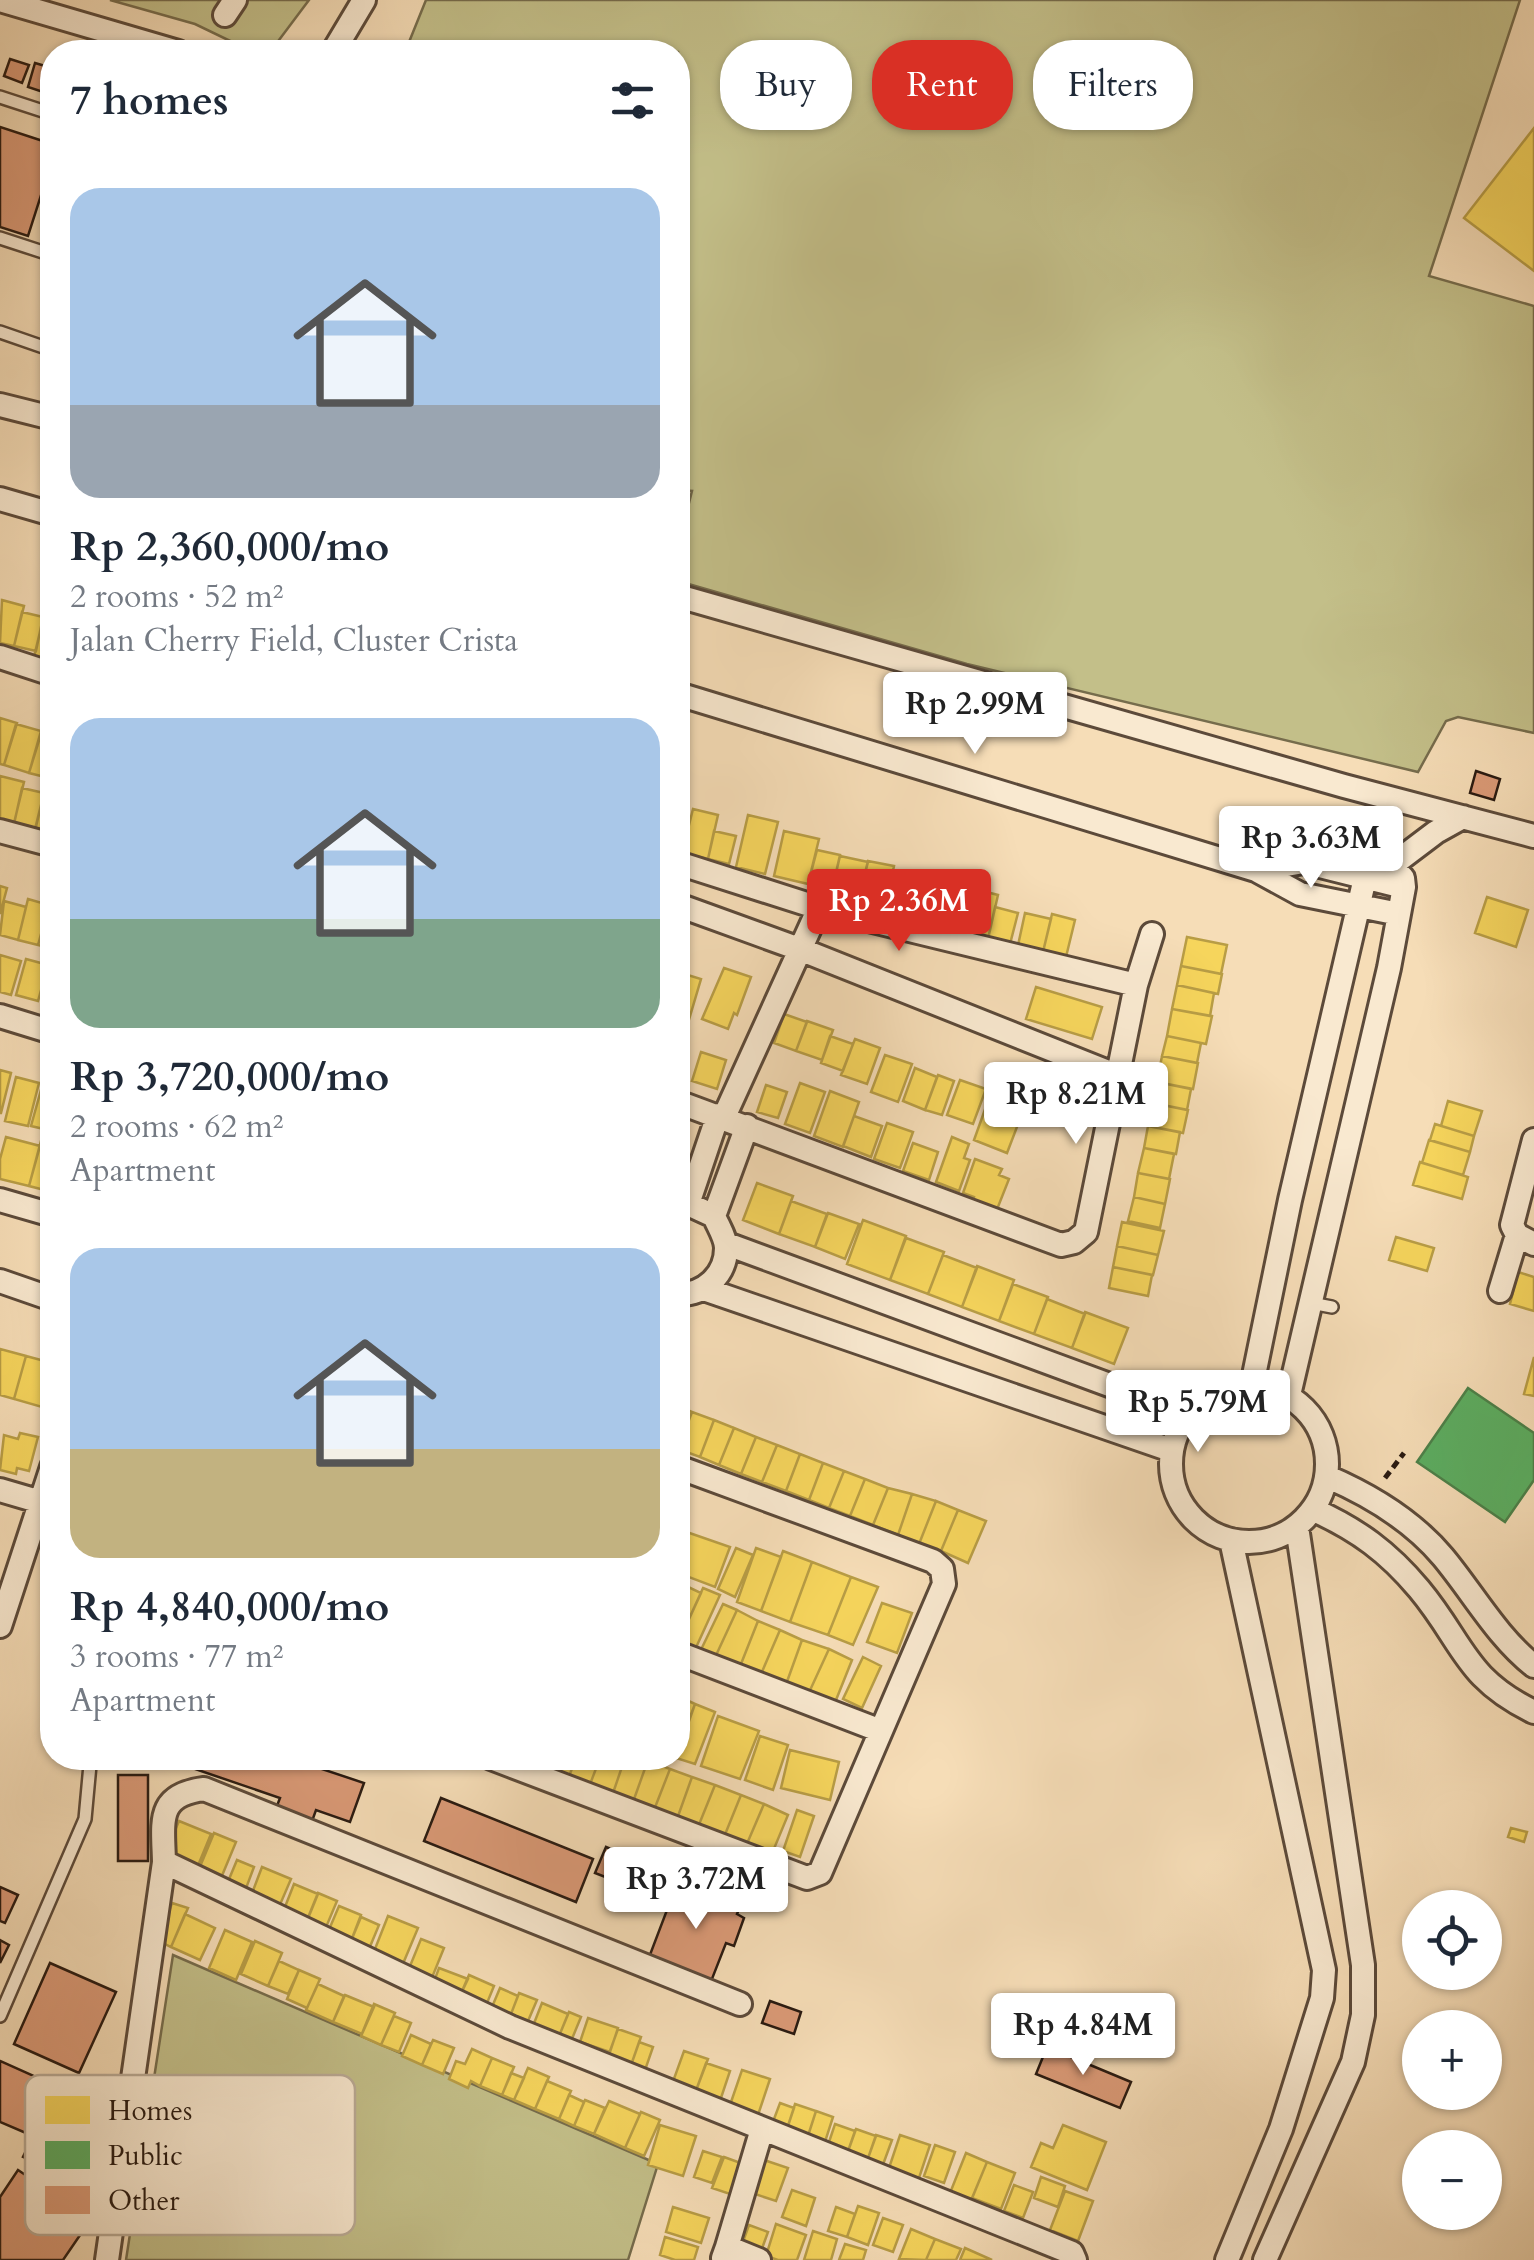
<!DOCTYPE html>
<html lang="en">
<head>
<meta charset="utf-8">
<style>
	:root { --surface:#fff; --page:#f2f2f3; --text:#1f2937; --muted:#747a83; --accent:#d93025 }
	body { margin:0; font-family:Cardo,serif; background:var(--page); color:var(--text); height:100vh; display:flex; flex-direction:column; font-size:38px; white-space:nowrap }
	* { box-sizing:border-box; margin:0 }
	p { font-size:32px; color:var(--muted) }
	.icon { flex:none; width:55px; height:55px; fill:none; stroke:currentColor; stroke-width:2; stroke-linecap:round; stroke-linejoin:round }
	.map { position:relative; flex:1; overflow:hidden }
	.drawer { position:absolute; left:40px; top:40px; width:650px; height:1730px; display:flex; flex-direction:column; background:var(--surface); border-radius:40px; box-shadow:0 2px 8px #0004 }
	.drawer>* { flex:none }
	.top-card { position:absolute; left:720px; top:40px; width:662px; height:90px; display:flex; gap:20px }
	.fabs { position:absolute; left:1402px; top:1890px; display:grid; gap:20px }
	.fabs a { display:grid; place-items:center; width:100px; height:100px; border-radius:50%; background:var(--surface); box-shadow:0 2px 8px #0004; font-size:50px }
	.price { position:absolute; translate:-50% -85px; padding:0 22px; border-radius:10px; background:#fff; color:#222; font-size:32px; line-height:65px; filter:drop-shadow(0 2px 5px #0008) }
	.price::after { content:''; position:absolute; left:50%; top:60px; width:30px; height:22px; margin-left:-15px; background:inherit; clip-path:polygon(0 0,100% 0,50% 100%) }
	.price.selected { background:var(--accent); color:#fff }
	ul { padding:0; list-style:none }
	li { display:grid; align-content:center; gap:20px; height:530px; padding:0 30px }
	li span { display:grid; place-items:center; height:310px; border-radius:30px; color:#555 }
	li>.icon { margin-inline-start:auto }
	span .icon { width:180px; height:180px; fill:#fffc; stroke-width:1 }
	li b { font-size:42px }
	h2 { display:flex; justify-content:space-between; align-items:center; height:120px; padding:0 30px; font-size:42px }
	.pill { padding:0 35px; border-radius:40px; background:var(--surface); box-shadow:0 2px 8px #0004; font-size:35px; line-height:90px }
	.pill.selected { background:var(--accent); color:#fff }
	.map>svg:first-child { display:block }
	.green { fill:#c3bf89; stroke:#766c4c; stroke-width:2.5 }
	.homes { fill:#f6d55c; stroke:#b89d45; stroke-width:2.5 }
	.public { fill:#5aae61; stroke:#4b8149; stroke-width:2.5 }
	.building { fill:#db9a77; stroke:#281910; stroke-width:2.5 }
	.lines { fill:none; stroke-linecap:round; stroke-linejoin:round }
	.lane-casing { stroke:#5c4a3a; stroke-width:16 }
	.street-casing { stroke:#5c4a3a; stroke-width:28 }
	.path { stroke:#281910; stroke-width:5; stroke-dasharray:8 5; stroke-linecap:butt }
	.lane { stroke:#f9e9d0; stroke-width:11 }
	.street { stroke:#f9e9d0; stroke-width:22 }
	.key { fill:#f9e9d0; stroke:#baab96; stroke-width:2.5 }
	.key-label { font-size:28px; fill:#281910 }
</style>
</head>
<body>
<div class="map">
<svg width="1534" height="2260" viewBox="0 0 1534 2260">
	<rect width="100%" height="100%" fill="#f6ddb7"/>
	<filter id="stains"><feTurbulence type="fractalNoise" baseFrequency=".002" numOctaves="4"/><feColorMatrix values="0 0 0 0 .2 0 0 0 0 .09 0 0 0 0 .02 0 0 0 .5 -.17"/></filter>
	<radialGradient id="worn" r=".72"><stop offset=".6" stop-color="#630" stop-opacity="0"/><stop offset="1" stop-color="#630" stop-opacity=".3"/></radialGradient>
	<path class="green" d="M110,0H309L270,52H253L195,24Z
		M426,0H1520L1429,276L1534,306V733L1458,717L1446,721L1418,772L967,664L678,581V547L692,491L678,490V52H405Z
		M173,1955L658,2164L628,2260H126Z"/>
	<path class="homes" d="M1534,128V271L1464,218Z
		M2,600L24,606L14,646L0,643Z
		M46,607L52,609V663L32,665Z
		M22,612L43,617L36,651L14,646Z
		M0,718L17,723L4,765L0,764Z
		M16,724L41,731L29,773L4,765Z
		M41,734L52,738L49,778L29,773Z
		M0,776L24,782L14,823L0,820Z
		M22,788L44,793L35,829L14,824Z
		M44,793L52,795V835L35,831Z
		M678,793L687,795L678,836Z
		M693,809L718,815L708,859L682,853Z
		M748,815L778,822L765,874L736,867Z
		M714,831L736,836L729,864L708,859Z
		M784,831L819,839L808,884L774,876Z
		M817,850L840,855L832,890L808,884Z
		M840,856L868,862L859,897L832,890Z
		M868,861L894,866L886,903L859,897Z
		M919,875L951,883L941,927L908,920Z
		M891,878L911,883L905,910L885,906Z
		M951,883L975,889L964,933L941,927Z
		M0,886L7,888L0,914Z
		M975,889L998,895L988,939L964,933Z
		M1487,897L1528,910L1516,947L1475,933Z
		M28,899L49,905L38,945L18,940Z
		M4,901L26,907L18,940L0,935Z
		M995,907L1018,913L1010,944L988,939Z
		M49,908L52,909V949L38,945Z
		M1025,913L1051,919L1042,956L1017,950Z
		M1052,914L1075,920L1065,961L1042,956Z
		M1187,937L1227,945L1221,974L1181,966Z
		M0,955L21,961L11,995L0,992Z
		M26,959L48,965L38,1001L16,995Z
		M1181,966L1222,974L1218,994L1177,985Z
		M724,968L751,977L737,1015L734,1013L728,1029L702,1019Z
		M678,972L701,979L688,1023L678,1020Z
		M52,973V1009L44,1007Z
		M1177,985L1214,993L1210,1016L1172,1009Z
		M1036,987L1102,1007L1092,1039L1026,1019Z
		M1172,1009L1212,1016L1206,1044L1167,1036Z
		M784,1014L807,1022L796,1051L774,1043Z
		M807,1021L833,1030L822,1060L796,1051Z
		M830,1036L853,1044L843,1071L821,1063Z
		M1167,1036L1201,1043L1197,1063L1162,1056Z
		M855,1039L880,1048L867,1084L841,1075Z
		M701,1052L726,1060L717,1089L692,1081Z
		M885,1055L912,1064L898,1102L871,1092Z
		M1162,1056L1198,1063L1193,1089L1157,1082Z
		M915,1068L937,1077L925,1110L903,1101Z
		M0,1070L11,1073L1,1113H0Z
		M938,1075L954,1081L942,1115L925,1110Z
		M16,1077L39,1083L28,1126L5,1121Z
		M44,1079L52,1081V1131L31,1126Z
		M960,1080L986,1089L973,1124L947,1115Z
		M1157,1082L1191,1089L1187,1110L1153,1103Z
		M800,1083L825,1092L810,1133L785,1124Z
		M766,1085L787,1092L778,1118L757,1112Z
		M992,1090L1012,1098L1014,1091L1036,1099L1028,1122L1020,1119L1007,1153L974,1140Z
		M830,1091L859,1102L843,1147L814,1136Z
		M1448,1101L1482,1111L1474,1136L1441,1126Z
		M1153,1103L1188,1110L1183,1133L1148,1126Z
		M854,1116L882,1126L871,1157L843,1146Z
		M887,1123L913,1132L900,1168L874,1159Z
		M1435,1124L1474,1136L1470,1152L1430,1140Z
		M1148,1126L1180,1132L1176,1154L1144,1148Z
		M6,1137L40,1146L29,1186L0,1179V1159Z
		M952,1137L969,1144L964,1158L970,1160L959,1191L936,1182Z
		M1429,1140L1470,1152L1463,1175L1422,1163Z
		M41,1141L52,1145V1192L29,1186Z
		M913,1143L938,1152L929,1180L903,1171Z
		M1144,1148L1174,1154L1169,1179L1138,1173Z
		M975,1159L1002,1169L999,1175L1009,1179L996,1212L972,1203L974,1197L963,1193Z
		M1420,1162L1468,1177L1462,1199L1413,1185Z
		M1138,1173L1170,1179L1165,1204L1134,1197Z
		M757,1183L793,1196L779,1234L743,1220Z
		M1134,1197L1165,1204L1160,1228L1128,1221Z
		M791,1201L827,1214L815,1247L779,1234Z
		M828,1213L859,1224L845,1259L815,1247Z
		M863,1220L906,1236L890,1280L847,1264Z
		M1122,1222L1164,1231L1158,1255L1117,1246Z
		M1396,1237L1434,1248L1427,1271L1389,1260Z
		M906,1238L944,1252L928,1294L890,1280Z
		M1117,1246L1158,1255L1153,1275L1113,1267Z
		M943,1255L977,1268L962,1307L928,1294Z
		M977,1266L1014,1280L999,1321L962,1307Z
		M1113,1267L1152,1275L1148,1296L1109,1288Z
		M1518,1272L1534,1277V1311L1510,1304Z
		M1013,1284L1048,1297L1034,1334L999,1321Z
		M1047,1299L1085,1314L1072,1348L1034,1334Z
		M1085,1312L1128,1328L1114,1364L1072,1348Z
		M0,1349L26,1356L14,1399L0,1395Z
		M26,1356L52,1363V1396L49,1409L14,1399Z
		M1534,1357V1396L1524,1394Z
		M678,1406L692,1412L678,1448Z
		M692,1412L714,1420L700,1457L678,1449Z
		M714,1420L734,1428L719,1465L700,1457Z
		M734,1428L756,1437L741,1474L719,1465Z
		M20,1433L38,1437L29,1471L17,1468L16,1474L0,1470L4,1435L18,1439Z
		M756,1437L777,1445L762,1482L741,1474Z
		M777,1445L800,1454L786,1491L762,1482Z
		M800,1454L823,1463L809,1500L786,1491Z
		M823,1463L844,1471L829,1508L809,1500Z
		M844,1471L865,1479L850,1516L829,1508Z
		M865,1479L888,1488L873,1525L850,1516Z
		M888,1488L912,1494L898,1535L873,1525Z
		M912,1494L936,1501L919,1544L898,1535Z
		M936,1501L958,1510L941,1551L919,1544Z
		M958,1510L986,1521L968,1563L941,1551Z
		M678,1529L730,1547L715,1587L678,1573Z
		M736,1548L753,1555L735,1597L718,1589Z
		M756,1548L781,1557L761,1611L737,1602Z
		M783,1551L812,1562L790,1622L761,1611Z
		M812,1562L851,1577L828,1635L790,1622Z
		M851,1577L878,1587L853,1645L828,1635Z
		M682,1584L701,1593L678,1643V1593Z
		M703,1588L720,1595L693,1654L678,1643Z
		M882,1603L912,1613L897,1653L867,1642Z
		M723,1604L737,1610L712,1664L697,1658Z
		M737,1610L758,1621L737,1674L712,1664Z
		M758,1621L780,1630L758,1681L737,1674Z
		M780,1630L802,1640L784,1690L758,1681Z
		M802,1640L829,1649L806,1699L784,1690Z
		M829,1649L852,1660L832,1710L806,1699Z
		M863,1657L881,1666L862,1708L843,1699Z
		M678,1696L695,1704L678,1749Z
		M695,1704L715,1712L695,1764L676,1758Z
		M718,1716L759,1731L740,1779L701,1766Z
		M760,1736L788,1745L773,1790L745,1780Z
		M790,1750L839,1762L830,1800L781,1788Z
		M526,1758H550L545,1771L523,1764Z
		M550,1758H576L568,1779L545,1771Z
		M576,1758H600L589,1787L568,1779Z
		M600,1758H625L612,1796L589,1787Z
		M625,1758L648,1760L633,1802L612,1796Z
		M648,1760L670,1769L654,1810L633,1802Z
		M670,1769L692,1777L677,1819L654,1810Z
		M692,1777L715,1785L698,1827L677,1819Z
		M715,1785L741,1795L724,1837L698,1827Z
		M741,1795L764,1804L746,1846L724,1837Z
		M764,1804L788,1815L771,1856L746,1846Z
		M797,1810L814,1816L800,1857L783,1851Z
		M179,1821L211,1834L197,1868L165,1854Z
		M1511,1828L1527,1832L1524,1842L1508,1837Z
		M214,1833L236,1842L221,1878L199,1869Z
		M237,1860L254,1867L245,1891L227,1884Z
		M262,1867L291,1879L279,1907L251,1896Z
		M294,1884L318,1894L307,1921L283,1912Z
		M318,1893L337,1901L324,1932L305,1925Z
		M172,1903L188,1908L171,1947L159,1941Z
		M339,1906L361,1915L351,1941L328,1932Z
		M185,1914L215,1928L200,1960L171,1947Z
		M388,1916L418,1928L402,1966L373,1954Z
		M361,1917L379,1925L369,1949L351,1941Z
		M225,1930L252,1942L236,1980L209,1968Z
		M421,1939L444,1948L431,1980L408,1971Z
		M255,1941L282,1953L268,1986L241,1974Z
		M279,1961L299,1970L288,1994L268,1986Z
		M439,1968L468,1979L459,1998L432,1987Z
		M299,1970L320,1979L307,2008L287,1999Z
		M469,1975L494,1986L485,2008L459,1998Z
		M318,1984L344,1996L333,2022L306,2010Z
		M500,1988L518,1996L511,2014L492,2007Z
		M519,1993L537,2000L528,2021L511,2014Z
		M345,1995L374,2007L362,2034L333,2022Z
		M542,2003L568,2014L557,2041L531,2031Z
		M374,2004L395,2013L381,2045L361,2036Z
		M569,2012L581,2017L569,2046L557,2041Z
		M394,2016L411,2023L399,2052L381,2045Z
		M588,2018L618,2028L610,2052L580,2042Z
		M618,2029L641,2037L630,2068L607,2059Z
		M411,2035L431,2044L422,2065L402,2056Z
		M433,2040L454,2048L443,2074L422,2065Z
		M639,2042L653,2047L643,2076L629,2071Z
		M472,2049L492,2058L480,2086L471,2081L468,2088L449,2079L456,2061L465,2064Z
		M684,2051L708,2059L694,2096L671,2087Z
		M492,2058L514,2067L502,2095L480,2086Z
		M706,2063L730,2071L719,2104L694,2096Z
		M528,2068L549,2077L535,2109L514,2100Z
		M742,2070L770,2079L758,2115L730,2105Z
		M511,2073L524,2078L514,2100L502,2095Z
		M547,2081L571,2091L559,2119L535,2109Z
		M569,2095L584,2102L574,2126L559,2119Z
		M585,2100L605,2108L594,2134L574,2126Z
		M609,2101L640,2114L625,2148L594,2134Z
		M780,2103L794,2108L786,2132L771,2127Z
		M795,2104L816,2111L807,2139L786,2132Z
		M816,2111L833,2117L824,2145L807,2139Z
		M641,2112L660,2120L644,2156L625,2148Z
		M835,2124L855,2131L846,2157L826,2151Z
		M660,2125L696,2136L683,2176L648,2165Z
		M1063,2125L1106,2142L1087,2190L1031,2167L1041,2143L1053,2148Z
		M856,2129L876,2136L866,2164L846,2157Z
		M876,2135L892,2140L881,2170L866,2164Z
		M900,2135L930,2145L918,2181L888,2171Z
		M935,2145L955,2152L944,2183L924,2176Z
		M703,2151L722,2157L712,2183L694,2177Z
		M966,2153L987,2162L971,2201L950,2193Z
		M724,2157L749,2166L739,2197L712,2188Z
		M764,2160L788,2168L776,2201L752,2193Z
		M987,2162L1015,2173L1001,2209L972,2198Z
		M1041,2177L1065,2186L1058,2207L1034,2198Z
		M1014,2185L1033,2192L1023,2218L1004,2211Z
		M792,2190L815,2198L806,2226L782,2217Z
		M1065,2191L1093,2201L1078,2241L1050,2230Z
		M858,2206L879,2213L868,2245L847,2237Z
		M673,2207L709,2218L701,2243L666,2232Z
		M836,2207L855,2214L847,2237L828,2231Z
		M883,2218L903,2225L893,2252L873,2245Z
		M776,2224L806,2235L797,2260H778L766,2256Z
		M749,2225L768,2232L760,2254L741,2247Z
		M911,2229L935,2239L926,2260L899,2259Z
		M813,2231L837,2239L831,2260H804Z
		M665,2237L698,2247L694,2260H675L660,2255Z
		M935,2239L961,2249L956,2260H926Z
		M845,2244L866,2250L863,2260H839Z
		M965,2248L992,2260H960Z"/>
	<path class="public" d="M52,203V238L42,235Z
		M1468,1388L1534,1433V1480L1505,1522L1417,1462Z"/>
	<path class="building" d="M10,59L29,65L22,83L4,76Z
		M35,63L52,68V95L28,87Z
		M0,127L52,144V161L28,236L0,227Z
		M1476,771L1500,779L1494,800L1470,793Z
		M163,1758H289L364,1783L350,1822L316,1810L311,1824L275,1811L280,1798Z
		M118,1775H148V1861H118Z
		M441,1798L593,1859L576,1902L424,1841Z
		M606,1847L630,1857L618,1882L595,1873Z
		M678,1881L741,1905L737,1914L744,1918L734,1946L726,1943L710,1984L648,1960Z
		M0,1887L18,1895L5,1923L0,1921Z
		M0,1940L9,1945L0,1963Z
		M50,1963L116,1992L79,2073L14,2044Z
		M770,2001L801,2012L794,2034L762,2023Z
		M1047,2047L1131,2082L1120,2108L1036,2074Z
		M0,2061L63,2089L60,2095L97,2111L68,2177L23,2157L33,2136L0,2122Z
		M18,2170L91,2219L63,2260H0V2197Z"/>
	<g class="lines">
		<defs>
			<path id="lane" d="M0,97L52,114
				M0,238L52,255
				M0,332L52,350
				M1311,1303L1332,1307
				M0,2016L85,1819L90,1765L88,1758"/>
			<path id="street" d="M0,0L178,52
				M225,15L235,0
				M333,52L364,0
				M0,405L52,418
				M0,499L52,514
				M678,596L1344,786L1534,836
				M0,657L52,674
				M678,694L1256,870L1300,894L1399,914
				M0,831L52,845
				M678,863L819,908L1136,985
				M1391,866L1436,832L1463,817
				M1256,870L1304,862L1404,887
				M678,905L802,950L1118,1076
				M0,1016L52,1032
				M678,1102L1061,1245L1074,1242L1086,1232L1136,985L1152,934
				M724,1117L819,908
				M1534,1140L1512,1225L1517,1235L1534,1244
				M0,1200L52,1215
				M688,1204L718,1115
				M678,1205L688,1204L714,1216C718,1226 726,1238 726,1248C726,1275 704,1295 678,1294
				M714,1216L747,1126
				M727,1244L1188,1414
				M0,1281L52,1299
				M704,1289L1171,1450
				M1500,1291L1517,1235
				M1252,1385L1290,1200L1365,878L1376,866H1391L1403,878L1404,887L1389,968L1289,1395
				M1171 1464a78 78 0 1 1 156 0a78 78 0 1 1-156 0Z
				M1328,1477C1372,1496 1412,1520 1443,1557C1473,1593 1497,1637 1534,1666
				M0,1490L41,1502
				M1314,1510C1358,1530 1388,1552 1419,1589C1464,1643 1464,1678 1534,1712
				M0,1626L52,1467
				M678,1653L881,1731
				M491,1758L807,1878L820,1873L944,1584L942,1569L933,1561L678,1467
				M164,1862L510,2027L1072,2253L1075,2260
				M727,2247L762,2129
				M723,2258L727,2247L759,2260
				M107,2260L164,1862C163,1821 156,1795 204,1789L740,2004
				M1227,2260L1281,2129L1322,1998L1324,1970L1231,1540
				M1265,2260L1353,2062L1363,2015V1965L1297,1527"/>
		</defs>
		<use href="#lane" class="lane-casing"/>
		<use href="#street" class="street-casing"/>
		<path class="path" d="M1385,1478L1404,1453"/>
		<use href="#lane" class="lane"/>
		<use href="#street" class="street"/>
	</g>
	<rect x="25" y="2075" width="330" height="160" rx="15" class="key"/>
	<rect x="45" y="2096" width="45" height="28" fill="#f6d55c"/>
	<rect x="45" y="2141" width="45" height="28" fill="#5aae61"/>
	<rect x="45" y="2186" width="45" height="28" fill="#db9a77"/>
	<g class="key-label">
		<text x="108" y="2120">Homes</text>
		<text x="108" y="2165">Public</text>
		<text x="108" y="2210">Other</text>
	</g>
	<rect width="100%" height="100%" filter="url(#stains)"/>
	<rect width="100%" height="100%" fill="url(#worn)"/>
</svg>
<div class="fabs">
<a><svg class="icon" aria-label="locate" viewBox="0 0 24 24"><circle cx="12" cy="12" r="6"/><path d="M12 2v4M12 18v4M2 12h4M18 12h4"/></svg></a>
<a>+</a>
<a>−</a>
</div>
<b class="price" style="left:975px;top:757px">Rp 2.99M</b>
<b class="price" style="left:1311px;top:891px">Rp 3.63M</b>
<b class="price selected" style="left:899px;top:954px">Rp 2.36M</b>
<b class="price" style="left:1076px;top:1147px">Rp 8.21M</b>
<b class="price" style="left:1198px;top:1455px">Rp 5.79M</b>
<b class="price" style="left:696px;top:1932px">Rp 3.72M</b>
<b class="price" style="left:1083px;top:2078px">Rp 4.84M</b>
<div class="top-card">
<a class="pill">Buy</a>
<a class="pill selected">Rent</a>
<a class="pill">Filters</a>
</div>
<section class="drawer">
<h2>7 homes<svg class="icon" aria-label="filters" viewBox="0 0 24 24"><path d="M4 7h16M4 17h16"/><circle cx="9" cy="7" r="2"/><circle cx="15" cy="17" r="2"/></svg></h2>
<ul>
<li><span style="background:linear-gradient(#a9c7e8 70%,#9aa5b1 0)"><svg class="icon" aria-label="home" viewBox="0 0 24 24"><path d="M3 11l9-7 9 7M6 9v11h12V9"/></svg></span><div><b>Rp 2,360,000/mo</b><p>2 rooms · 52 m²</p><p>Jalan Cherry Field, Cluster Crista</p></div></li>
<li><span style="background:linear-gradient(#a9c7e8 65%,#7fa58c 0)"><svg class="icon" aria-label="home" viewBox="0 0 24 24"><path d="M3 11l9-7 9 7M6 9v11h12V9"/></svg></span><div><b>Rp 3,720,000/mo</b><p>2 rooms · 62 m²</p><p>Apartment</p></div></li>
<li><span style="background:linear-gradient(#a9c7e8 65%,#c2b280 0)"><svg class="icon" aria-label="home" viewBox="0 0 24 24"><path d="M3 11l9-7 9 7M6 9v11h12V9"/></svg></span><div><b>Rp 4,840,000/mo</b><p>3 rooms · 77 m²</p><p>Apartment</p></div></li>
</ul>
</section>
</div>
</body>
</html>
